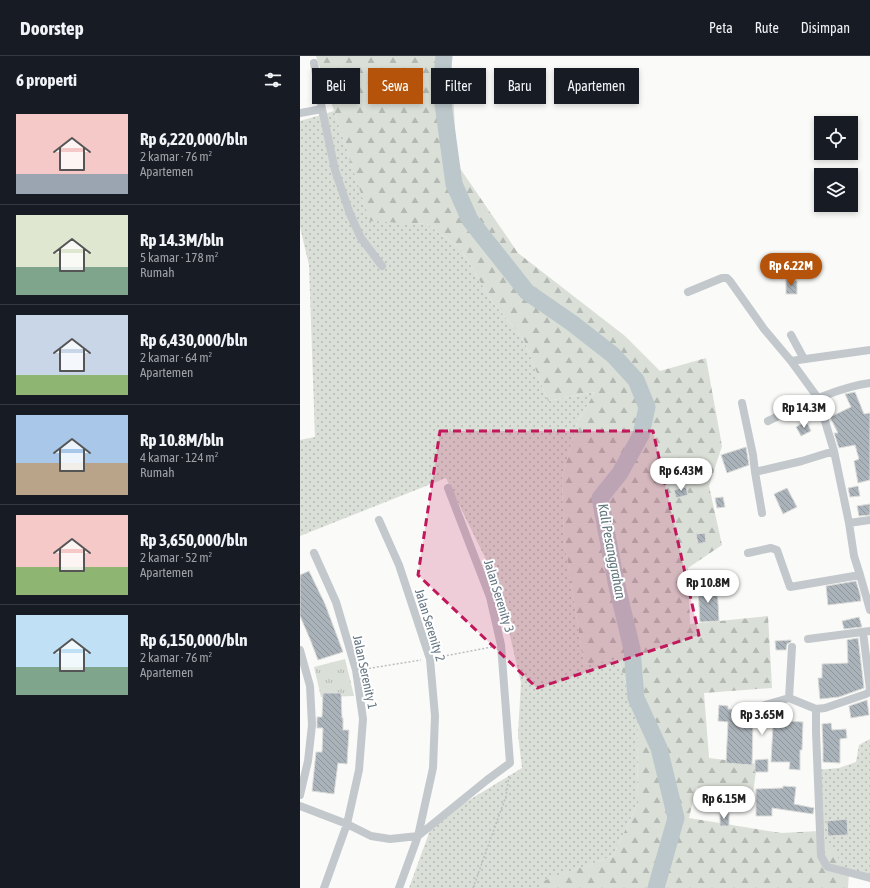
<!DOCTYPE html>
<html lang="id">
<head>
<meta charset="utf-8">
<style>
	:root { --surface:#171b24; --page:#20242c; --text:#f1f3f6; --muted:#9ea1a6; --line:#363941; --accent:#b45309 }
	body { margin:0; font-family:"Asap Condensed",sans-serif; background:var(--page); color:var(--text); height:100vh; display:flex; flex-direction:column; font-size:15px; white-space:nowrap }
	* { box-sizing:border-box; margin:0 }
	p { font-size:13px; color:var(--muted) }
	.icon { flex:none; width:22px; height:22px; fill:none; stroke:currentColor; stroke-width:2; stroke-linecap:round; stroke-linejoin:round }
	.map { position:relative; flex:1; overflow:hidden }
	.details { display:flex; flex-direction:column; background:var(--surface); width:300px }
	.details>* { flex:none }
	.hud { position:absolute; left:12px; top:12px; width:380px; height:36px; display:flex; gap:8px }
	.tools { position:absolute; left:514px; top:60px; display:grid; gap:8px }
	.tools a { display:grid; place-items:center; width:44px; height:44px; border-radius:0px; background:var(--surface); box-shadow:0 2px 6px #0003; font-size:20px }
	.price { position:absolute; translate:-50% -34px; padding:0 9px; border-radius:14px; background:#fff; color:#222; font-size:13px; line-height:26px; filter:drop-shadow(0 1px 2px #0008) }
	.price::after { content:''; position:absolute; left:50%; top:24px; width:12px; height:9px; margin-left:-6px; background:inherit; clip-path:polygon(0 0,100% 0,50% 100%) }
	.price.active { background:var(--accent); color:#fff }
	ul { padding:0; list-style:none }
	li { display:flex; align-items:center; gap:12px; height:100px; padding:0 16px }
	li+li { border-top:1px solid var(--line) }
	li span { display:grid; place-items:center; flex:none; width:112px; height:80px; border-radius:0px; color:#555 }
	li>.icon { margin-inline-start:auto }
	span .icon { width:48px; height:48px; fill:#fffc; stroke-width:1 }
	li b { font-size:17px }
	h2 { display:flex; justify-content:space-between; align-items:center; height:48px; padding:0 16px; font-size:17px }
	.chip { padding:0 14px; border-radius:0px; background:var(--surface); box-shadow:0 2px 6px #0003; font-size:14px; line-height:36px }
	.chip.active { background:var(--accent); color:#fff }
	header { display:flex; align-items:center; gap:24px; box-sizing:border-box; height:56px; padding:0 20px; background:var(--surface); border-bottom:1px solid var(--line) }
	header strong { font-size:19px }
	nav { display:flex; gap:22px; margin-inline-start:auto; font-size:14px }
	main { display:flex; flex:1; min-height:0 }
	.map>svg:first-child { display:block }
	.grass { fill:url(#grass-dots) }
	.forest { fill:url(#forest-firs) }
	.park { fill:url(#park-tufts) }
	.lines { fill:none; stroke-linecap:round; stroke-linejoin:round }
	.river { stroke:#bbc7cb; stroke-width:17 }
	.building { fill:url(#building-back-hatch); stroke:#dcdcda }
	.path { stroke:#bbbfc2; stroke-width:1.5; stroke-dasharray:2 2; stroke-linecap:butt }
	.minor { stroke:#c3c8cc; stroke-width:8 }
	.marked { fill:#c2185b; fill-opacity:0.2; stroke:#c2185b; stroke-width:3; stroke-dasharray:8 5; stroke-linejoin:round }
	.labels { text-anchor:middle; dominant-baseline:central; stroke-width:4; stroke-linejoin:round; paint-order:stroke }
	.street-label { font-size:13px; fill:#657683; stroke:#fff }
	.water-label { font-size:14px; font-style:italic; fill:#60757c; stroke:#fff }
</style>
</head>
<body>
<header>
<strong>Doorstep</strong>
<nav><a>Peta</a><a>Rute</a><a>Disimpan</a></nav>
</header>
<main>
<section class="details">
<h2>6 properti<svg class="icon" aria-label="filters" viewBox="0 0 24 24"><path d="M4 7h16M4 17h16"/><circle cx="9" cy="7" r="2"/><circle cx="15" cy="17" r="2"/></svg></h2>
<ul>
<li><span style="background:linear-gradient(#f6c9c9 75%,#9aa5b1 0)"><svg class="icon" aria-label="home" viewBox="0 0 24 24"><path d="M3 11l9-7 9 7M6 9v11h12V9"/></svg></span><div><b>Rp 6,220,000/bln</b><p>2 kamar · 76 m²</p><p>Apartemen</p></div></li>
<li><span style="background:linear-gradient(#dfe7d0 65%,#7fa58c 0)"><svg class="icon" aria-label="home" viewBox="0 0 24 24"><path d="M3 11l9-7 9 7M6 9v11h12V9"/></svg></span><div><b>Rp 14.3M/bln</b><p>5 kamar · 178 m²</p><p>Rumah</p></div></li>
<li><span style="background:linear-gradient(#c9d6e8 75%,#8fb573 0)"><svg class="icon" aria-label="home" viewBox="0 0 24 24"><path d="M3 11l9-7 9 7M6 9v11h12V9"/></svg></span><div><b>Rp 6,430,000/bln</b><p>2 kamar · 64 m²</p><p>Apartemen</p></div></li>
<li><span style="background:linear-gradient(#a9c7e8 60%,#b9a48a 0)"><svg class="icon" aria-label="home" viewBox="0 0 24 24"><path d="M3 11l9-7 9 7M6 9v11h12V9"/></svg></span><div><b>Rp 10.8M/bln</b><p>4 kamar · 124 m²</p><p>Rumah</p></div></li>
<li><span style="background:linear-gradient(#f6c9c9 65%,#8fb573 0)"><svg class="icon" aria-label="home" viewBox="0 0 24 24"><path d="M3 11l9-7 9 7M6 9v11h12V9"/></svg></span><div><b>Rp 3,650,000/bln</b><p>2 kamar · 52 m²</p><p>Apartemen</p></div></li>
<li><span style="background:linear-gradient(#bfe0f5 65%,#7fa58c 0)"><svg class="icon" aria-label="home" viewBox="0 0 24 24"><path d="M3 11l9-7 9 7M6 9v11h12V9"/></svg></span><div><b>Rp 6,150,000/bln</b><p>2 kamar · 76 m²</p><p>Apartemen</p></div></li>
</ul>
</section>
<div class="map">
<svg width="570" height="832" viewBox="0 0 570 832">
	<defs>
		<pattern id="grass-dots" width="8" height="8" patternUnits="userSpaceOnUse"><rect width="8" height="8" fill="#dadfd7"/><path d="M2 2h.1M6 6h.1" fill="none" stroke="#b4b9b4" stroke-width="1.8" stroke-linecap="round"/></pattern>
		<pattern id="forest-firs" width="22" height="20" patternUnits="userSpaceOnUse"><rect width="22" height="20" fill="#dadfd7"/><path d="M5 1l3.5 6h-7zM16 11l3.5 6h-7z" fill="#b4b9b4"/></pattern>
		<pattern id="park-tufts" width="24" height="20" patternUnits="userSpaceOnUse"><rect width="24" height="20" fill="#dadfd7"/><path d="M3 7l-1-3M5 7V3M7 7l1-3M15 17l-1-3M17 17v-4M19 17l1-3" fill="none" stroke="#b4b9b4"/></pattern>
		<pattern id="building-back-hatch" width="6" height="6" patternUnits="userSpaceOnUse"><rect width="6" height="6" fill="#aab3b9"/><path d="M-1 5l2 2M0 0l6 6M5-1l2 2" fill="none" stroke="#8e969c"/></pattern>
	</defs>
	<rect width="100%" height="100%" fill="#fafaf8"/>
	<path class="grass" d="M34,55L70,164L127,168L161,193L191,244L224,284L248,345L295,336L277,367L262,422L264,483L284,608L318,603L338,665L337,749L313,800L241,826V832H109L133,766L222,712L218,678L221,627L198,528L146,422L0,480V384L15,381L9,209L0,171V65Z
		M570,683V820L528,810L516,714L539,712L556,706L559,689Z"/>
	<path class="forest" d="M16,0H151L157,108L218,197L325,280L360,315L406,302L422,390L409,430L422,489L388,512L390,568L468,560L472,632L404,637L409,702L457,708L453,737L396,732L389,762L481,777L519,775L549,817L548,832H241L240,826L313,800L337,749L338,665L318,603L284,608L264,483L262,422L277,367L295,336L248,345L224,284L191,244L161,193L127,168L70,165Z"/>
	<path class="park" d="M45,603L54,640L21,641L14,611Z"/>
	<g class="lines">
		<path class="river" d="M144,0L141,33L154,128L170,164L227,236L272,267L313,299L336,324L347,351L341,379L320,417L300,442L316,526L332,593L336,642L359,692L376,762L356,832"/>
	</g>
	<path class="building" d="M486,224L497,225V238H486Z
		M555,336L564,358L570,357V424L558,427L554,405L559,403L555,389L539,392L534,377H538L530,361L551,351L545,338Z
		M506,365L511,375L501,380L496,371Z
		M446,391L449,409L427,417L421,399Z
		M558,430L560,440L550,441L548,432Z
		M386,431L388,439L376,442L374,434Z
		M487,432L497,451L483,458L474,438Z
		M423,441L425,451L417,452L415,442Z
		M570,448V459L559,460L557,450Z
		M405,477L406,486L398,488L396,478Z
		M9,515L25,548L43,596L18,604L10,583L0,560V519Z
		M556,525L560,538L561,545L528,549L526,530Z
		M417,530L419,565L400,566L398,531Z
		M559,561L562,571L544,573L542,565Z
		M558,582L564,632L539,641L520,643L518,622H522V608L548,607L547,584Z
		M491,584V586L487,588L486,594H476L475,585Z
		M23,637H41L42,662H43V674H49L47,708L38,707L34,738L12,735L16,696H22L23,672H17V661H22Z
		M567,644L569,659L551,662L549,650Z
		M419,649L428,650V653L457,655V653L461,655L471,653L485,654V665L503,666L502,694H500V714L489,713L490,706H471L473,669L453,668L452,709L426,707L428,666L418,665Z
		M531,667L532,674L546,673L547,682L540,683V707L523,706V689L522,668Z
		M468,703V716H455V704Z
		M483,730L496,731L494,748L514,752L513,758L472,752V760H456V733L483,732Z
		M420,757H429V770H420Z
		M547,763L548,779L528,780L527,765Z"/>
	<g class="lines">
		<path class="path" d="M139,601L192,591
			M65,613L121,604
			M173,832L206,740L209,719"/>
		<path class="minor" d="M14,7L22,53L35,114L50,158L61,182L82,210
			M0,57L22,53
			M388,236L422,222H427L430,225L464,273L491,305L518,342L534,395L549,467L554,500L560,519L570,554
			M491,279L504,303
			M491,305L570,294
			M442,347L453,399L455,416
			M468,365C501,350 535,332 570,327
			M462,457L455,416L502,405L534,395
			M79,464L99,509L130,603L135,660L133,712L118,780L99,832
			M549,467L570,464
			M14,497L36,546L56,614L63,663L59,714L47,768L24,832
			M448,497L471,492L477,494L490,531L560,519
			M508,583L570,575
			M0,594L10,630L12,669L8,705L0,739
			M489,642L492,591
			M462,650L489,642L516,653L525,652L566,638L569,636L570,633L563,576
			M516,653V676L521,800L526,809L528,811L570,822
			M0,750L47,768L71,780L90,783L118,780L187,724L210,707L201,589L190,541L148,432"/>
	</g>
	<path class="marked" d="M140,375H353L399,579L237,632L118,519Z"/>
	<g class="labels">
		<g class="street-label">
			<text transform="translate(199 540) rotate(73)">Jalan Serenity 3</text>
			<text transform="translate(130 569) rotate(73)">Jalan Serenity 2</text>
			<text transform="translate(65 616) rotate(78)">Jalan Serenity 1</text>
		</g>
		<g class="water-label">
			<text transform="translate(312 495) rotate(79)">Kali Pesanggrahan</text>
		</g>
	</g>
</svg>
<div class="tools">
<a><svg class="icon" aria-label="locate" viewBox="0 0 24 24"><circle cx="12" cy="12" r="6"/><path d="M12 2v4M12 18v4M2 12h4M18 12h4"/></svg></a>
<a><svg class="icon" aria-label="layers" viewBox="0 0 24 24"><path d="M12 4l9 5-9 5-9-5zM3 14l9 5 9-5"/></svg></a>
</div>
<b class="price active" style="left:491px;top:231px">Rp 6.22M</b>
<b class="price" style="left:504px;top:373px">Rp 14.3M</b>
<b class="price" style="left:381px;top:436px">Rp 6.43M</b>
<b class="price" style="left:408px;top:548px">Rp 10.8M</b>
<b class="price" style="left:462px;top:680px">Rp 3.65M</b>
<b class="price" style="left:424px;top:764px">Rp 6.15M</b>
<div class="hud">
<a class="chip">Beli</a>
<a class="chip active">Sewa</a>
<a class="chip">Filter</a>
<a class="chip">Baru</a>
<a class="chip">Apartemen</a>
</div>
</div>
</main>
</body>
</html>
